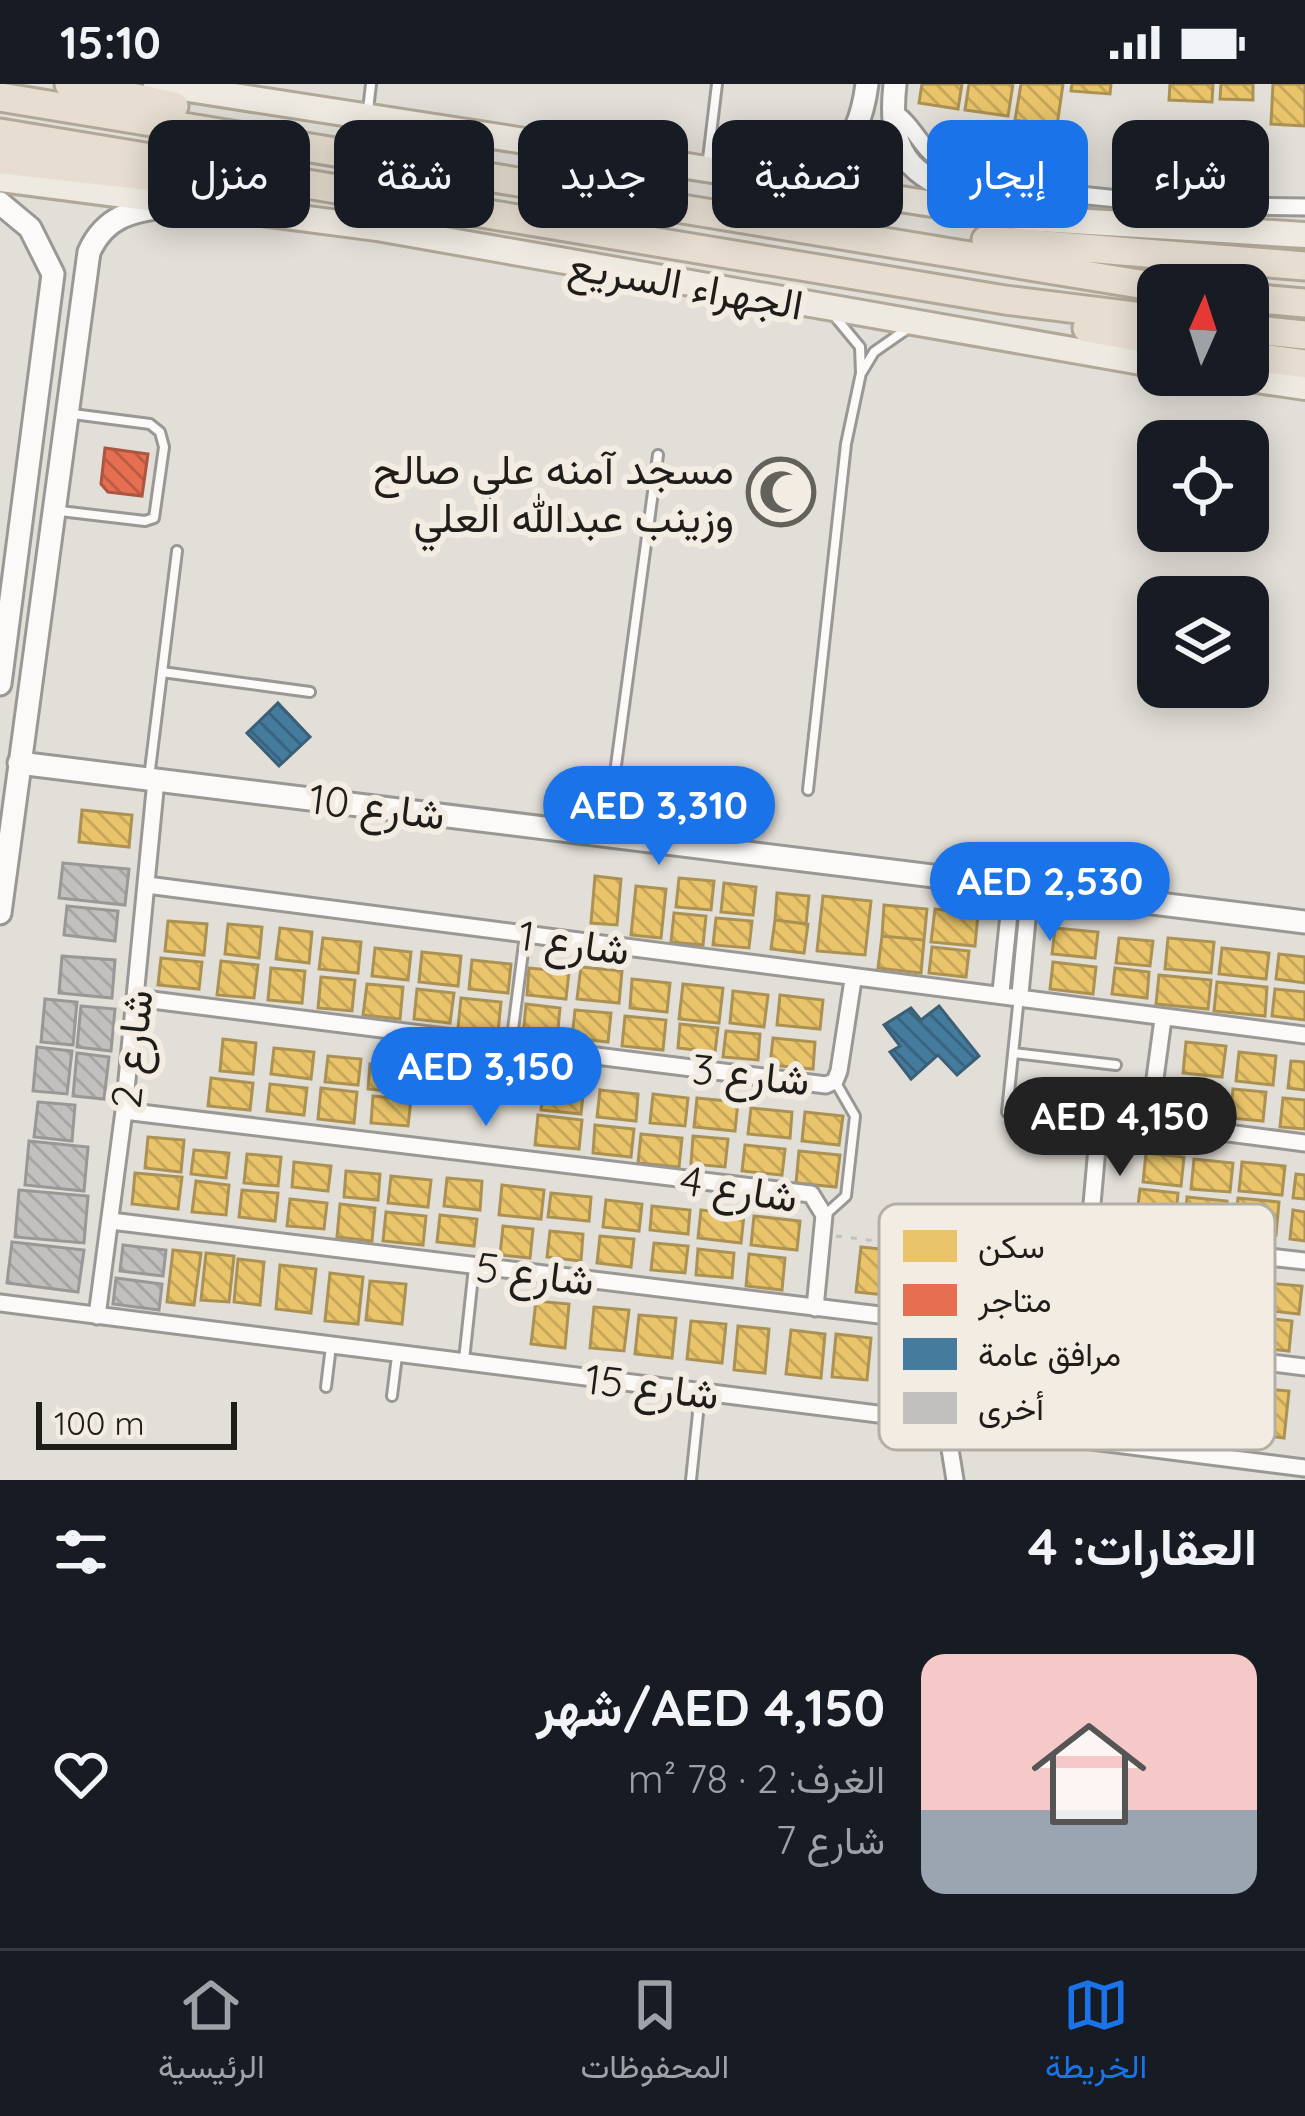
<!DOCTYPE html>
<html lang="ar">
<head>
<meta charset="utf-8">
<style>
	:root { --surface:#171b24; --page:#242831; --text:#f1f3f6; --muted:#9ea1a6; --line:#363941; --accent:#1a73e8 }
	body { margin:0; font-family:Quicksand,Vazirmatn,sans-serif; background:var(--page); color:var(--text); direction:rtl; height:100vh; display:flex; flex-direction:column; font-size:45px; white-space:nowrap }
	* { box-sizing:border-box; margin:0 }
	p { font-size:39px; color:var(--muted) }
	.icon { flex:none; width:66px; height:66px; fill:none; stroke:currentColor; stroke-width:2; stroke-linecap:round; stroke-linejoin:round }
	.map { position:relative; height:1396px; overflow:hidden; direction:ltr }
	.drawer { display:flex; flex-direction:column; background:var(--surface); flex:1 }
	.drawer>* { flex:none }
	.top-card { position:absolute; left:36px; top:36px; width:1233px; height:108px; direction:rtl; display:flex; gap:24px }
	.needle { width:78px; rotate:3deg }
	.tools { position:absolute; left:1137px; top:180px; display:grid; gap:24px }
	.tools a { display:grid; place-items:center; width:132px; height:132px; border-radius:24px; background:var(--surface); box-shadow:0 6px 30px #0003; font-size:60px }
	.scale { position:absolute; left:36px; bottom:30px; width:201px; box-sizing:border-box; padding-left:12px; border:6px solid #1f1d1a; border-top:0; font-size:33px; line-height:42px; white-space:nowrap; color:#1f1d1a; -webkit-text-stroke:9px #f3ece2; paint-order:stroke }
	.price { position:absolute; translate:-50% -102px; padding:0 27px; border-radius:42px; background:var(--accent); color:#fff; font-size:39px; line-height:78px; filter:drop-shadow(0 3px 6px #0008) }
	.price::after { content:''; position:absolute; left:50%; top:72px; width:36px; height:27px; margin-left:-18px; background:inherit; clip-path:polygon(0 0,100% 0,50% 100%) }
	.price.active { background:#222; color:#fff }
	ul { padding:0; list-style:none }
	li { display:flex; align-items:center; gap:36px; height:300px; padding:0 48px }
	li span { display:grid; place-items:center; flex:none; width:336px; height:240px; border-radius:24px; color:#555 }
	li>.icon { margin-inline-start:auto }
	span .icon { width:144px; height:144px; fill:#fffc; stroke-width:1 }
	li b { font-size:51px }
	h2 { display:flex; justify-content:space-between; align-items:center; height:144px; padding:0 48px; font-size:51px }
	.chip { padding:0 42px; border-radius:24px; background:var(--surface); box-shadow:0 6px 30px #0003; font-size:42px; line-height:108px }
	.chip.active { background:var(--accent); color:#fff }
	.status { display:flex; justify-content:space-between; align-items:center; height:84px; padding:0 60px; background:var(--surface); direction:ltr }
	.status svg { height:33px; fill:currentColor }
	.tabs { display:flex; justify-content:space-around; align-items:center; height:168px; border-top:3px solid var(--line); background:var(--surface); font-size:33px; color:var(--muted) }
	.tabs a { display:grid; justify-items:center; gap:6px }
	.tabs .active { color:var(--accent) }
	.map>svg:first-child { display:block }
	.homes { fill:url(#homes-back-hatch); stroke:#ac9252; stroke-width:3 }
	.shops { fill:url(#shops-back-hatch); stroke:#ab5640; stroke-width:3 }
	.public { fill:url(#public-back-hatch); stroke:#3a5f76; stroke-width:3 }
	.building { fill:url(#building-back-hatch); stroke:#999897; stroke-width:3 }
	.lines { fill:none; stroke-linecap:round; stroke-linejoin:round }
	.lane-casing { stroke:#9a9894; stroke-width:14 }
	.street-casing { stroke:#9a9894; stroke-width:21 }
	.secondary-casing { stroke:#9a9894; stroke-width:27 }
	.primary-casing { stroke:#b2a898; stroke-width:30 }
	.highway-casing { stroke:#b2a898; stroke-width:33 }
	.path { stroke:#c1c0be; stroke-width:3; stroke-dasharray:6 9; stroke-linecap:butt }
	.lane { stroke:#fbfaf9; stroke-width:8 }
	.street { stroke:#fbfaf9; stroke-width:15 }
	.secondary { stroke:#fbfaf9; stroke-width:21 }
	.primary { stroke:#efeae1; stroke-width:24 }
	.highway { stroke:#e7ded1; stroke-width:27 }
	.labels { text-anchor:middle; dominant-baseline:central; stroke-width:12; stroke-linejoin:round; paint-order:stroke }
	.street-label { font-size:42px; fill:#1f1d1a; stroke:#f3ece2 }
	.poi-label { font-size:42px; fill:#1f1d1a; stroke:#f3ece2; text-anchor:end }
	.key { fill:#f3ece2; stroke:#b3aea6; stroke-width:3 }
	.key-label { font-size:33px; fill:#1f1d1a }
</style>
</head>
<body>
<div class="status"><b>15:10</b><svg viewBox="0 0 49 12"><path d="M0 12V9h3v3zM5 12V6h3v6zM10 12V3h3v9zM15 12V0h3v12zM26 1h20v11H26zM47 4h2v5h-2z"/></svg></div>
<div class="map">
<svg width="1305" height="1396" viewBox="0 0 1305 1396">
	<defs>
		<pattern id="homes-back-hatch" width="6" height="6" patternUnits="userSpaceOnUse" patternTransform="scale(3)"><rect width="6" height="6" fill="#e9c46a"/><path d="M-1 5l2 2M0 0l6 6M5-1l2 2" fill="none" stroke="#c7a85b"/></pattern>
		<pattern id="shops-back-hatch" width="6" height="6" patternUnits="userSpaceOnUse" patternTransform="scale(3)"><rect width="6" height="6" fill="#e76f51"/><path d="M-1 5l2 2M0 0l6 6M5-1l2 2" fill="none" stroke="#bb5b42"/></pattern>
		<pattern id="public-back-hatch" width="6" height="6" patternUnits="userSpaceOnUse" patternTransform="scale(3)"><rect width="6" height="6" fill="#457b9d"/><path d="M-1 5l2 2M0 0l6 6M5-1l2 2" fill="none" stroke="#39647f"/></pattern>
		<pattern id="building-back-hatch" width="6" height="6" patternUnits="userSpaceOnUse" patternTransform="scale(3)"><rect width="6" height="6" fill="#c2c0bf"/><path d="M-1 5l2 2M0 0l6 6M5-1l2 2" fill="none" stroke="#a6a5a4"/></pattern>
	</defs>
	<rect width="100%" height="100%" fill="#e2ded8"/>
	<path class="homes" d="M922,0H962L958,25L919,19Z
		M969,0H1013L1008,32L965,26Z
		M1021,0H1063L1057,42L1015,36Z
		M1072,0H1111L1110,10L1071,7Z
		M1170,0H1213L1212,18L1169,16Z
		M1221,0H1253V16L1220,15Z
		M1273,0H1305V42L1271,40Z
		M82,726L132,731L129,763L79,758Z
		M595,792L621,795L617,841L591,839Z
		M679,794L714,797L711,826L676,823Z
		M724,799L756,803L753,831L721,828Z
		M636,802L666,805L661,854L631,851Z
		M777,809L809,812L806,840L775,836Z
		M823,812L871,817L865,871L817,867Z
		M884,821L927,825L924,856L882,852Z
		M935,825L978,830L975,862L931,858Z
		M674,829L706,832L703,861L671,858Z
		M716,834L752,837L749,864L713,861Z
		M775,836L808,840L804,869L771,865Z
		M168,837L207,840L204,871L165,867Z
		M228,840L262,843L259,874L225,870Z
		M280,844L312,848L309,879L276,875Z
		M1055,844L1098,848L1095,874L1052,870Z
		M882,852L924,856L921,889L878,884Z
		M323,854L361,858L358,889L319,885Z
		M1119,854L1153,857L1150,882L1116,879Z
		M1168,854L1214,858L1211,889L1165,885Z
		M932,863L969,867L966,893L929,889Z
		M375,864L411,868L408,896L372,892Z
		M1222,864L1269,869L1266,895L1219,890Z
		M422,868L461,872L458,902L419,898Z
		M1279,870L1305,873V899L1276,895Z
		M161,874L202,878L199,905L158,901Z
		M472,876L511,880L508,909L469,905Z
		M221,877L258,881L254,914L217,911Z
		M1053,878L1096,883L1093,910L1050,905Z
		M581,883L622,887L619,919L577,915Z
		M271,884L305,887L302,919L268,916Z
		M529,884L569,888L566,915L527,911Z
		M1115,884L1149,888L1147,914L1112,910Z
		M1159,891L1211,896L1208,925L1156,920Z
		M321,893L355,896L352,927L318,924Z
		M632,895L670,899L667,928L630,924Z
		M1217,898L1267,903L1265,932L1214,927Z
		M367,900L403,903L400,935L363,931Z
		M683,900L723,904L719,939L679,935Z
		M417,905L454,909L450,939L414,935Z
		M1275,905L1305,908V936L1272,932Z
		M733,907L768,911L764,943L730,939Z
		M780,911L823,916L820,945L777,941Z
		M461,914L501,918L498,948L458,944Z
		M526,920L560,924L557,956L523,952Z
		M575,926L611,929L608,958L572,954Z
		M625,932L666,936L663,966L622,962Z
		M680,940L718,944L715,968L678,964Z
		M726,947L760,950L758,976L723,973Z
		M773,954L815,958L813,985L770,981Z
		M223,955L256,959L253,990L220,987Z
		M1186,958L1226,962L1222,993L1183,989Z
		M274,964L314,968L311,995L271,990Z
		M1239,968L1276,972L1273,1001L1236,997Z
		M328,972L361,975L358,1001L325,998Z
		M1291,977L1305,978V1006L1288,1004Z
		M370,980L408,984L405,1009L368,1005Z
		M211,994L253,999L250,1026L208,1022Z
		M544,997L584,1001L581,1030L541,1026Z
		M1184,998L1220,1002L1217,1033L1181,1030Z
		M270,1000L307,1004L304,1031L267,1027Z
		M321,1004L357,1008L354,1039L318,1035Z
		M1233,1005L1266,1008L1263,1037L1230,1034Z
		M600,1006L638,1010L636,1037L597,1033Z
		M653,1010L688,1014L685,1042L650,1039Z
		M373,1012L411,1016L408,1042L371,1039Z
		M697,1014L738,1018L735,1047L694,1043Z
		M1283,1014L1305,1016V1045L1280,1043Z
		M751,1024L792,1028L790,1054L748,1050Z
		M805,1028L843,1032L839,1061L802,1057Z
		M538,1031L582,1036L579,1065L535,1061Z
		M595,1041L634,1045L631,1073L593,1069Z
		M641,1050L682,1054L679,1083L638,1079Z
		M693,1052L728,1055L725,1083L691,1080Z
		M148,1053L184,1056L181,1088L145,1084Z
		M745,1061L785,1065L782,1091L742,1087Z
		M194,1066L229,1069L226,1094L191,1090Z
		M799,1067L840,1071L836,1103L796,1099Z
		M1146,1069L1184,1073L1181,1102L1143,1098Z
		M247,1070L281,1073L278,1102L244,1099Z
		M1194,1075L1233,1079L1230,1108L1191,1105Z
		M294,1078L331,1082L328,1107L292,1103Z
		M1242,1078L1285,1082L1282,1111L1239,1107Z
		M346,1087L380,1090L378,1116L344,1113Z
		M135,1089L182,1093L178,1125L132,1120Z
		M1296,1090L1305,1091V1115L1293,1114Z
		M391,1092L431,1096L428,1123L388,1119Z
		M447,1094L482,1097L480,1126L444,1122Z
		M196,1097L229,1101L226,1131L192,1128Z
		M502,1101L544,1106L541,1135L499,1131Z
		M1140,1105L1178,1109L1175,1142L1136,1138Z
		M242,1106L278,1109L275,1137L239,1133Z
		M551,1109L591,1113L589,1137L548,1133Z
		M1187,1113L1227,1117L1224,1144L1185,1140Z
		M1238,1114L1279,1118L1276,1151L1235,1146Z
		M290,1115L327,1119L324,1145L287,1142Z
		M606,1116L642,1120L639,1147L603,1143Z
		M340,1120L375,1124L372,1157L337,1153Z
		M652,1122L690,1126L688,1150L650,1146Z
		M701,1126L744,1131L741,1159L698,1154Z
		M1293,1126L1305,1128V1157L1290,1155Z
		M386,1128L426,1132L423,1161L383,1157Z
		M440,1131L477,1135L474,1162L437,1158Z
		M754,1132L800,1137L797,1166L751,1161Z
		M503,1142L533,1145L530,1174L500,1171Z
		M550,1147L583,1150L581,1177L547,1173Z
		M600,1152L634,1155L631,1183L597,1179Z
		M654,1159L688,1162L685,1189L651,1186Z
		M861,1163L891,1166L886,1211L856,1208Z
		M698,1165L734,1169L732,1194L696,1191Z
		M173,1166L201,1169L194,1221L167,1218Z
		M206,1169L234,1172L229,1218L201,1216Z
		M749,1170L785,1174L782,1206L746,1202Z
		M238,1175L264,1178L260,1221L234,1218Z
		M280,1181L316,1185L311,1229L276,1225Z
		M330,1189L363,1193L358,1240L325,1237Z
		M370,1197L406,1200L402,1240L366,1236Z
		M1266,1199L1302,1202L1299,1230L1263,1226Z
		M536,1217L569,1220L565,1264L531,1260Z
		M594,1223L629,1226L624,1267L590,1264Z
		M639,1231L676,1234L672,1274L635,1270Z
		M1255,1233L1292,1237L1289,1267L1252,1263Z
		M691,1237L726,1240L722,1279L687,1275Z
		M738,1242L769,1245L765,1289L734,1286Z
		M791,1246L825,1250L821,1294L786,1290Z
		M836,1250L871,1254L867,1296L832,1293Z
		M1254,1304L1289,1307L1284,1354L1250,1350Z"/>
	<path class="shops" d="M105,364L148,370L142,412L108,408L101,400Z"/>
	<path class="public" d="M782,380L809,409L780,436L753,408Z
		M278,619L310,653L279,682L247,649Z
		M939,922L979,972L957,991L938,971L911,995L890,968L900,962L884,941L911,924L921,936Z"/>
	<path class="building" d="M63,779L129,785L125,821L59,814Z
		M67,822L118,827L115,857L64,851Z
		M62,872L115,876L112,914L59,909Z
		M45,915L77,918L73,961L41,958Z
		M81,922L115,925L111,967L77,963Z
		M37,963L72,967L67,1010L33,1007Z
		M77,969L109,973L104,1015L73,1012Z
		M38,1018L75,1021L72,1057L34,1053Z
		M29,1057L88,1063L84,1107L25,1101Z
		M19,1106L88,1112L84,1159L15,1153Z
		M12,1158L84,1166L78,1208L7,1199Z
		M123,1161L166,1166L163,1192L120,1187Z
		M116,1194L162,1200L159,1226L113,1220Z"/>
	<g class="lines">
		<defs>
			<path id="lane" d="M368,26L371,0
				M708,75L717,0
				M862,288L874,268L907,245
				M60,427L145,437L154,434L164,363L160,348L150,340L73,330
				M162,588L310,608
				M149,694L177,467
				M808,706L846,360L861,289L860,263L836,234
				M607,748L658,371
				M511,961L525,852
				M1014,969L1116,981
				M1007,1028L1019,912
				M826,1130L846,1112L855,1032L836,999
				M464,1276L474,1183
				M326,1303L331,1262
				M392,1312L397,1272
				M691,1396L700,1310"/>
			<path id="street" d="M892,27C914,39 921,67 944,79C1018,117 1217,122 1305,123
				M147,801L1305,951
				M1001,908L1012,801
				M1020,910L1030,804
				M136,914L826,1001L835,997L839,987L853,896
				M124,1027L811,1110L824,1131L815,1224
				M1149,1039L1163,935
				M1305,1059L1120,1035L1098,1053L1091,1131L1108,1152L1133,1158L1305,1177
				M111,1137L1305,1283
				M0,1219L1305,1384
				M97,1232L124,1027L156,696
				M1120,1262L1133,1158
				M964,1348L979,1244
				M955,1396L946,1340L958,1242"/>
			<path id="secondary" d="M895,0C885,89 926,96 998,124
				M758,82C828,93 858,69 867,0
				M0,119L30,144L53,190L0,600
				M19,679L1305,838
				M0,829L89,168C105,132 133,126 170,122"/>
			<path id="primary" d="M156,0L1023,134L1305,151
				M0,95L377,144L1158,281
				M1222,291L1305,303"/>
			<path id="highway" d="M69,0L174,22
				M0,13L1158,203
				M0,49L1005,216L1158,235
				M0,76L181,96
				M986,156L1305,182
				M1248,214L1305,219
				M1087,244L1158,257
				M1248,245L1305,251
				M1248,272L1305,280"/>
		</defs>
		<use href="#lane" class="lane-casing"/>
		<use href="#street" class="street-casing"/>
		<use href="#secondary" class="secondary-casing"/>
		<use href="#primary" class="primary-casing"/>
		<use href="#highway" class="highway-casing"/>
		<path class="path" d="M1015,1029L1080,1038L1087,1044
			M836,1152L1057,1179L1096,1158"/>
		<use href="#lane" class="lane"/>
		<use href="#street" class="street"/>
		<use href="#secondary" class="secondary"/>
		<use href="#primary" class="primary"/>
		<use href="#highway" class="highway"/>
	</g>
	<defs>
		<symbol id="mosque-ring" viewBox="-11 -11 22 22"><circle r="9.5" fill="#f3ece2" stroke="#63615c" stroke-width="1.5"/><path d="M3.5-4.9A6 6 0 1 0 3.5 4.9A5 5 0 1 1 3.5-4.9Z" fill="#63615c"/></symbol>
	</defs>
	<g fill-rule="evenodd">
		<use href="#mosque-ring" x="743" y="370" width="76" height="76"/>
	</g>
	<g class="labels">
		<g class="street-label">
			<text transform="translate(686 200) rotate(10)">الجهراء السريع</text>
			<text transform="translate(377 722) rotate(7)">شارع 10</text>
			<text transform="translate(574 858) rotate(8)">شارع 1</text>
			<text transform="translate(131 965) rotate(-84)">شارع 2</text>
			<text transform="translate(751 990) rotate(6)">شارع 3</text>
			<text transform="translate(739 1104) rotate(9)">شارع 4</text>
			<text transform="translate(535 1189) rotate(7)">شارع 5</text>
			<text transform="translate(652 1302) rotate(7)">شارع 15</text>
		</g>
		<g class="poi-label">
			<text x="734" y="384">مسجد آمنه علي صالح<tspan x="734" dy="48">وزينب عبدالله العلي</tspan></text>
		</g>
	</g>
	<rect x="879" y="1120" width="396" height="246" rx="18" class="key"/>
	<rect x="903" y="1146" width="54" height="32" fill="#e9c46a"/>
	<rect x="903" y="1200" width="54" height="32" fill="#e76f51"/>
	<rect x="903" y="1254" width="54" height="32" fill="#457b9d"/>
	<rect x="903" y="1308" width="54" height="32" fill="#c2c0bf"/>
	<g class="key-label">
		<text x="978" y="1174">سكن</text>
		<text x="978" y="1228">متاجر</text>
		<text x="978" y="1282">مرافق عامة</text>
		<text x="978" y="1336">أخرى</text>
	</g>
</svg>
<div class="tools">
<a><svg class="needle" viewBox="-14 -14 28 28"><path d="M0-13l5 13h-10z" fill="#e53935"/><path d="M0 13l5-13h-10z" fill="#9ea1a6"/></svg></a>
<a><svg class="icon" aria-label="locate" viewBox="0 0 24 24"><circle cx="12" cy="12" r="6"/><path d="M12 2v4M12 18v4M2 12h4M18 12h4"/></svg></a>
<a><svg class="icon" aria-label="layers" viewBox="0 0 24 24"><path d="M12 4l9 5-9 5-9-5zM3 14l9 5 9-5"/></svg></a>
</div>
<div class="scale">100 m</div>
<b class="price" style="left:659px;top:784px">AED 3,310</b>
<b class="price" style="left:1050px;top:860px">AED 2,530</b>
<b class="price" style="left:486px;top:1045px">AED 3,150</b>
<b class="price active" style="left:1120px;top:1095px">AED 4,150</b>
<div class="top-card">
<a class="chip">شراء</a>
<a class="chip active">إيجار</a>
<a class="chip">تصفية</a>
<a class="chip">جديد</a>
<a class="chip">شقة</a>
<a class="chip">منزل</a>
</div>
</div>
<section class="drawer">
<h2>العقارات: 4<svg class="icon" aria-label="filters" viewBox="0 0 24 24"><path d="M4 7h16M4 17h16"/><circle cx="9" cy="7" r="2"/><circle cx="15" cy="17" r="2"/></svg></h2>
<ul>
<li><span style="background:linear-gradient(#f6c9c9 65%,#9aa5b1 0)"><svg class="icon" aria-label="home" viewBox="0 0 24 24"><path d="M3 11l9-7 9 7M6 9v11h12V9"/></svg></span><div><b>AED 4,150/شهر</b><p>الغرف: 2 · 78 m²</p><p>شارع 7</p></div><svg class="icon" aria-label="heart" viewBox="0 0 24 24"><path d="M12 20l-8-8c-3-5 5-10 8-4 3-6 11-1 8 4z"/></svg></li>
</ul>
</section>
<nav class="tabs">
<a class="active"><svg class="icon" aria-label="map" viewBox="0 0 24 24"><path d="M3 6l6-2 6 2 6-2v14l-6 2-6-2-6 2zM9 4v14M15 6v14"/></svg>الخريطة</a>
<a><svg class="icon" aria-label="saved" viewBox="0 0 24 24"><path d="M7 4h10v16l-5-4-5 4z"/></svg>المحفوظات</a>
<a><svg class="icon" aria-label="home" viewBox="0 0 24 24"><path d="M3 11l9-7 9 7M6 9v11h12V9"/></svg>الرئيسية</a>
</nav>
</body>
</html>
